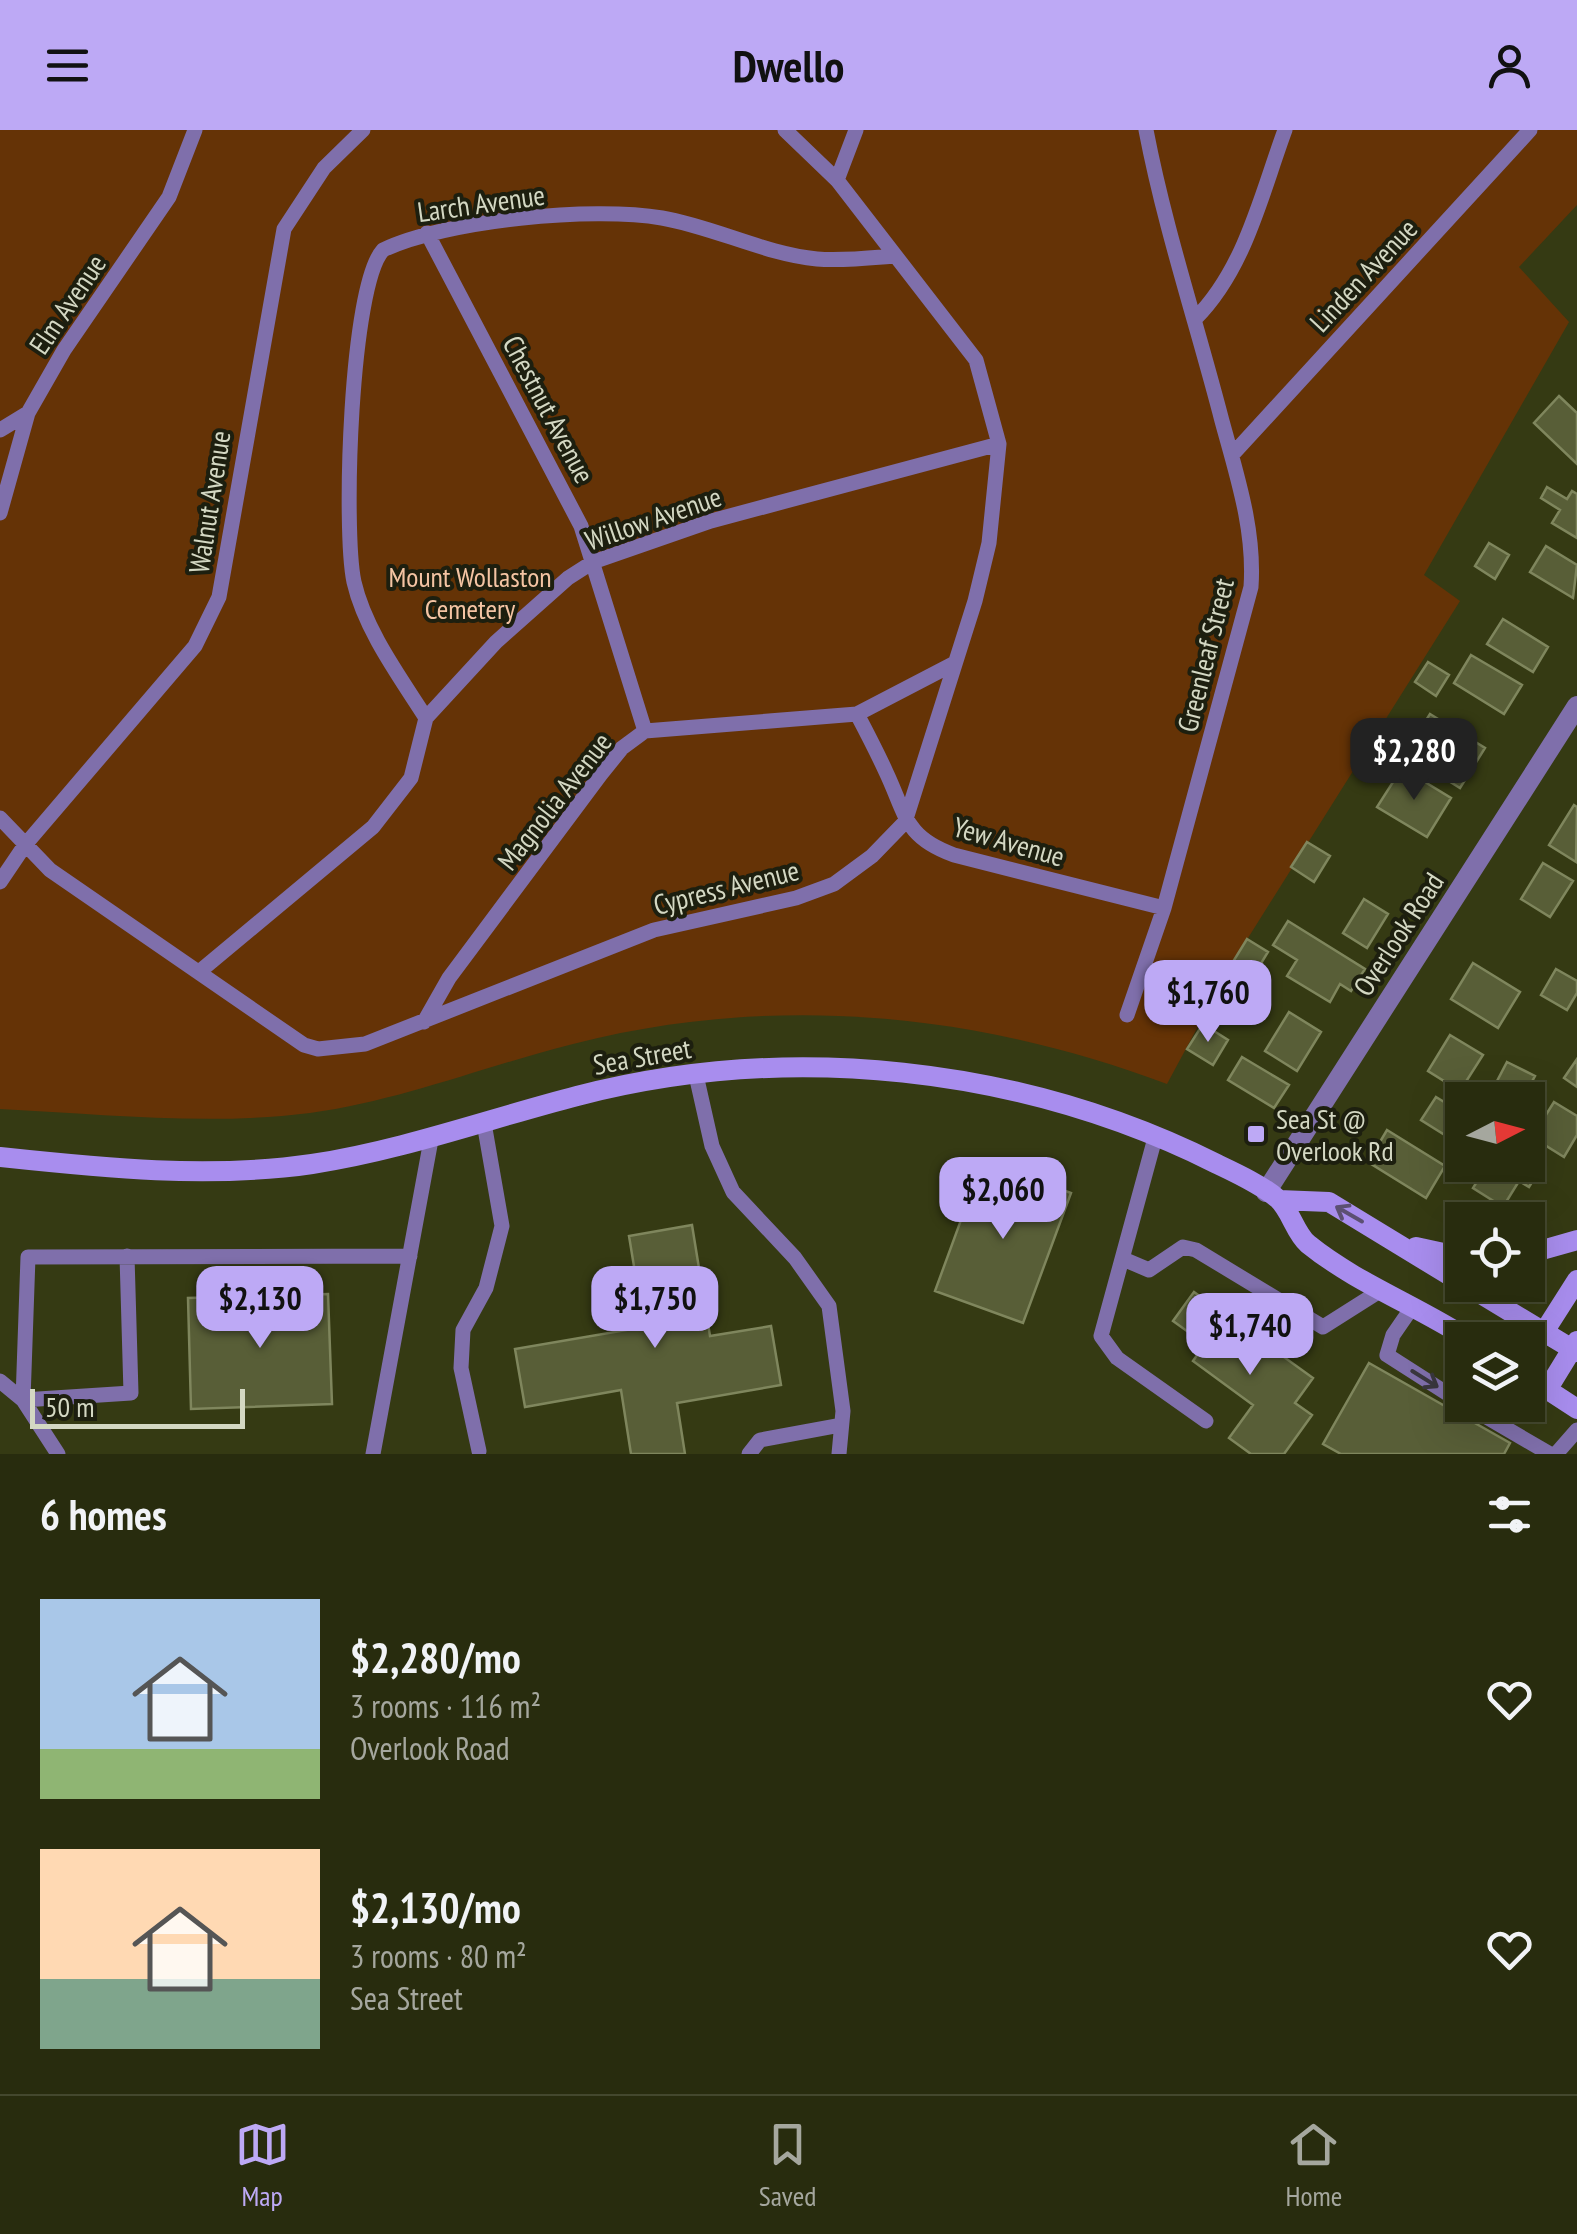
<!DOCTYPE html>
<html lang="en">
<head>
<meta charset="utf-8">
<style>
	:root { --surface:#282c0e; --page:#303417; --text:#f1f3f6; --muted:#a5a79e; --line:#44482e; --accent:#bda9f5 }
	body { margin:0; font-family:"PT Sans Narrow",sans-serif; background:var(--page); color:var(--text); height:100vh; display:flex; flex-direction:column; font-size:38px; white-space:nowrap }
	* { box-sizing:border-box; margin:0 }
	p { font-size:32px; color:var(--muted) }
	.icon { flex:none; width:55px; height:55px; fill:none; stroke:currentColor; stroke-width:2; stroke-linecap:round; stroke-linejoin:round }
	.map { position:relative; height:1324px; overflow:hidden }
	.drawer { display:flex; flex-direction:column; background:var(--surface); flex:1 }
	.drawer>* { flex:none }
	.needle { width:65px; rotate:84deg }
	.tools { position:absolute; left:1445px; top:952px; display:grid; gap:20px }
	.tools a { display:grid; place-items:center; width:100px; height:100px; border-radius:0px; background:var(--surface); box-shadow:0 10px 40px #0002,0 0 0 2px var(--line); font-size:50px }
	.scale { position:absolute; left:30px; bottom:25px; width:215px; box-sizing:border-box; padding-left:10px; border:5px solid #d4d8c3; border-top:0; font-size:28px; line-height:35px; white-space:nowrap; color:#d4d8c3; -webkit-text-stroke:8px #1d1f0f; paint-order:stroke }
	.price { position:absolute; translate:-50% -85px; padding:0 22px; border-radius:20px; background:var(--accent); color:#111; font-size:32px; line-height:65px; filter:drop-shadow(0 2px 5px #0008) }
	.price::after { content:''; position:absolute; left:50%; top:60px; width:30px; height:22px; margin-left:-15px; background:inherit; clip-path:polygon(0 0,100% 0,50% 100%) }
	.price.selected { background:#222; color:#fff }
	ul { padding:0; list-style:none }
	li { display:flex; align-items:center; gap:30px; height:250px; padding:0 40px }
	li span { display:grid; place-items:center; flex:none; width:280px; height:200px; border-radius:0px; color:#555 }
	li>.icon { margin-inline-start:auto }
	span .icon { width:120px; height:120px; fill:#fffc; stroke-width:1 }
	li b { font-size:42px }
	h2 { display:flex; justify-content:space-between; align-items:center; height:120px; padding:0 40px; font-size:42px }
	header { display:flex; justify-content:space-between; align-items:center; height:130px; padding:0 40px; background:var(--accent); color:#111; font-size:45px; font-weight:600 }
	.dock { display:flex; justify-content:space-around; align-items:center; height:140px; border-top:2px solid var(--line); background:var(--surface); font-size:28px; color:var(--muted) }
	.dock a { display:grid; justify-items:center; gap:5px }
	.dock .selected { color:var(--accent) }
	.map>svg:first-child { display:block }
	.green { fill:#653306 }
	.building { fill:#585e37; stroke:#7f865d; stroke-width:2.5 }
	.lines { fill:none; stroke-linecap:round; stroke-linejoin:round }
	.lane { stroke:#7f6fab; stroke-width:15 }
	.street { stroke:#7f6fab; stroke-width:20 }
	.secondary { stroke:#a88dee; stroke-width:20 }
	.oneway { stroke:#5c5073 }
	.oneway2 { stroke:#3a373e }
	.poi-dot { fill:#bda9f5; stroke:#1d1f0f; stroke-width:4 }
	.labels { text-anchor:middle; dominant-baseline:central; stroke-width:8; stroke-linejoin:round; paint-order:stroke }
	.street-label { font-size:28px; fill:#d4d8c3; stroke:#1d1f0f }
	.park-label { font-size:28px; fill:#f4c4a3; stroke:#1d1f0f }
	.poi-label { font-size:28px; fill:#d4d8c3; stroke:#1d1f0f; text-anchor:start }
</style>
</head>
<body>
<header><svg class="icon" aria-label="menu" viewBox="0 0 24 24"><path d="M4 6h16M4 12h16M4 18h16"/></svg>Dwello<svg class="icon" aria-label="person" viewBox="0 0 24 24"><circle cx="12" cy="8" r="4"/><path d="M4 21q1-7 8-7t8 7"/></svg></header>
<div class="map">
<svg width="1577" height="1324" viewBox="0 0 1577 1324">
	<rect width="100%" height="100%" fill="#353a13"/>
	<path class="green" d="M0,0H1577V75L1519,137L1569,192L1424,445L1460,471L1231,835L1167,954C976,882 772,863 573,914C485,936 400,971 310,983C207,996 103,984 0,979Z"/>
	<path class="building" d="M1559,266L1577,283V334L1534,293Z
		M1547,357L1567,369L1572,361L1577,364V408L1552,393L1560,380L1541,368Z
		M1489,413L1509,425L1495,449L1475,436Z
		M1546,416L1577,435L1573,468L1530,442Z
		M1503,489L1548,517L1533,542L1487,514Z
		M1471,525L1522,555L1504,584L1454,553Z
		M1428,532L1449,545L1436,566L1415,552Z
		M1430,584L1485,618L1460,658L1422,634L1433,617L1416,606Z
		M1402,638L1451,668L1427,707L1377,677Z
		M1574,675L1577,677L1576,732L1549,715Z
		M1307,712L1330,726L1314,752L1291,737Z
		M1543,733L1573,751L1550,787L1521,769Z
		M1364,769L1388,784L1367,818L1343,803Z
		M1288,791L1365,839L1351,861L1340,854L1330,872L1287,846L1297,830L1273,815Z
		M1247,809L1268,822L1252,848L1231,835Z
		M1473,833L1520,862L1498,898L1451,869Z
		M1556,839L1577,851V863L1567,880L1541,865Z
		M1289,882L1321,902L1297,941L1265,921Z
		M1203,894L1228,910L1213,935L1187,919Z
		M1450,905L1483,925L1460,961L1428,941Z
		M1242,927L1289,955L1274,978L1228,950Z
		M1577,929V957L1564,948Z
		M1507,932L1535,946L1523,968L1496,953Z
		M1436,967L1462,983L1448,1007L1421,990Z
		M1554,972L1577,986V1005L1564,1027L1532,1007Z
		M1387,1000L1445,1036L1426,1068L1368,1032Z
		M983,1030L1071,1063L1023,1193L935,1161Z
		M1528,1031L1540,1039L1529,1057L1519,1051L1503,1077L1473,1058L1487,1035H1528Z
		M692,1095L710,1206L771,1196L781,1255L677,1273L685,1324H631L621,1260L525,1277L515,1219L644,1197L629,1106Z
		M1194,1162L1313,1248L1295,1273L1312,1285L1284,1324H1251L1229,1308L1253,1275L1193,1231L1205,1214L1173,1191Z
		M328,1164L332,1274L191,1279L188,1168Z
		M1369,1233L1510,1313L1504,1324H1341L1323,1314Z"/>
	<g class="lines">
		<path class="lane" d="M837,50L856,0
			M427,103L581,396L645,601
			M1195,189C1245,139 1261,65 1285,0
			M0,300L28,283
			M1232,325L1530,0
			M0,383L28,283L64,220L169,67L195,0
			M857,584C867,603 877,622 886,642C906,684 904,707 954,725L1164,778
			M426,588C400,547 365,500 354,452C343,401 350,156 383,120C446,90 593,76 662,88C714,97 765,124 817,129C843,131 869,128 894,126
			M0,688L50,740L304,915L318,919L365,914L654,800L796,768L834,754L872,726L905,692L975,471L989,413L999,314L976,230L837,50L785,0
			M0,752L25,715L195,516L219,467L284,99L324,38L363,0
			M199,842L373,697L411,648L426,588L496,512L568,448L593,432L711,391L999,314
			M1127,885L1164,778L1251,457C1255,400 1237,346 1222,291C1197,194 1165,99 1146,0
			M424,892L449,848L601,644L622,618L645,601L857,584L955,533
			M696,945L712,1016L733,1062L795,1128L829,1176L843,1281L839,1324
			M1155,1008L1101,1206L1117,1228L1206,1291
			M127,1126L131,1263L23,1270L28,1127L410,1126
			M1123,1129L1149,1140L1183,1117L1196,1120L1323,1197L1383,1159
			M1413,1176L1393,1205L1387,1225L1462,1273
			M0,1251L23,1270L58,1324
			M1466,1275L1550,1324
			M479,1321L461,1238L463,1200L486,1158L502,1096L484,993
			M373,1324L431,1010
			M749,1324L760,1310L841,1295
			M1556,1324L1577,1300"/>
		<path class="street" d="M1266,1062L1577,576"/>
		<path class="secondary" d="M0,1027C103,1038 209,1049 312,1034C403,1020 488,989 577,966C789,911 1021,936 1217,1034C1236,1043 1262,1055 1278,1069C1291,1081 1295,1103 1308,1114C1356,1153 1418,1176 1470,1210
			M1279,1070L1329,1072L1462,1153
			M1416,1117L1462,1127
			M1528,1124L1577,1110
			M1466,1155L1577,1222
			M1528,1227L1577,1150
			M1528,1247L1577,1279
			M1547,1260L1577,1211"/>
	</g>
	<defs><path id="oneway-shaft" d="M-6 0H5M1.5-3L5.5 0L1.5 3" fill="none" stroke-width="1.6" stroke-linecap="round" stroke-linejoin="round" transform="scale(2.5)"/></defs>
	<use class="oneway" href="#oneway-shaft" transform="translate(1349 1084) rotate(-150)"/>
	<use class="oneway2" href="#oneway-shaft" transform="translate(1425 1249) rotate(32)"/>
	<rect class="poi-dot" x="1246" y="994" width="20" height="20" rx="5"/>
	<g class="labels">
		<g class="street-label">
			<text transform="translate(481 73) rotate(-8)">Larch Avenue</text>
			<text transform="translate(1363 145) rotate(-47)">Linden Avenue</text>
			<text transform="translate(67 174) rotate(-56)">Elm Avenue</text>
			<text transform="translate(549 279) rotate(62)">Chestnut Avenue</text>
			<text transform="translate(209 372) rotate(-81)">Walnut Avenue</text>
			<text transform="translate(653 388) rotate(-19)">Willow Avenue</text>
			<text transform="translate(1205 525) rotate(-76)">Greenleaf Street</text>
			<text transform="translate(554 671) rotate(-52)">Magnolia Avenue</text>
			<text transform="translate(1009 711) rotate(16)">Yew Avenue</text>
			<text transform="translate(726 757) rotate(-14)">Cypress Avenue</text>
			<text transform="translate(1398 804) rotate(-57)">Overlook Road</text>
			<text transform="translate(642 926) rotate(-10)">Sea Street</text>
		</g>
		<g class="park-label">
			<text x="470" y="446">Mount Wollaston<tspan x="470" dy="32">Cemetery</tspan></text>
		</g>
		<g class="poi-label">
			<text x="1276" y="988">Sea St @<tspan x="1276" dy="32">Overlook Rd</tspan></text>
		</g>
	</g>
</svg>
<div class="tools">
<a><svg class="needle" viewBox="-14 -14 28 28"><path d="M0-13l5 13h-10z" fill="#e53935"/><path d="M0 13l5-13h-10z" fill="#a5a79e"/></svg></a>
<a><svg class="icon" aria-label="locate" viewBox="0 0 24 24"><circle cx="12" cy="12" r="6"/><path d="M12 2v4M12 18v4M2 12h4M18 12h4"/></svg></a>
<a><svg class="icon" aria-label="layers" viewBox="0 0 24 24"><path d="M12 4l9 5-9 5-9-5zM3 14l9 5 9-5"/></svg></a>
</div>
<div class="scale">50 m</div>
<b class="price selected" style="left:1414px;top:673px">$2,280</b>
<b class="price" style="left:1208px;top:915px">$1,760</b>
<b class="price" style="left:1003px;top:1112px">$2,060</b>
<b class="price" style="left:260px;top:1221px">$2,130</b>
<b class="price" style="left:655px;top:1221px">$1,750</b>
<b class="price" style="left:1250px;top:1248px">$1,740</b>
</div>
<section class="drawer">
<h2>6 homes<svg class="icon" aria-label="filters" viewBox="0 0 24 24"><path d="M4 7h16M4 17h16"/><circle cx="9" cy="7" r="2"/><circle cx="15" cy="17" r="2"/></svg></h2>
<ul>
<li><span style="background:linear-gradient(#a9c7e8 75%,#8fb573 0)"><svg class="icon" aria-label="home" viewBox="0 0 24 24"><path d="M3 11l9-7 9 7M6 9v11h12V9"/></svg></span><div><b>$2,280/mo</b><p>3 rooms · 116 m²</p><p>Overlook Road</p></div><svg class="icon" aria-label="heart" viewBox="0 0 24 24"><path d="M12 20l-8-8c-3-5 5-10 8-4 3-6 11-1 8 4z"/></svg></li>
<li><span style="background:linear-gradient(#ffd9b3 65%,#7fa58c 0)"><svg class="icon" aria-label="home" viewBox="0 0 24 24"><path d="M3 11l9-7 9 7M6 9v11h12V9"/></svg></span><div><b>$2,130/mo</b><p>3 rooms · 80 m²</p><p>Sea Street</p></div><svg class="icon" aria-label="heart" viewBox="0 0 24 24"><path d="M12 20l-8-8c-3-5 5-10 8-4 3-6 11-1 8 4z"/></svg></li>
</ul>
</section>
<nav class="dock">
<a class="selected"><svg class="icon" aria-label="map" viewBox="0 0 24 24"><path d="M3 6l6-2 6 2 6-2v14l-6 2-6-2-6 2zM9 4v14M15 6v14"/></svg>Map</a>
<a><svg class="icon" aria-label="saved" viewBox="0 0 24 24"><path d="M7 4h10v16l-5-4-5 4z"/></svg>Saved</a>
<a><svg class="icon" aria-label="home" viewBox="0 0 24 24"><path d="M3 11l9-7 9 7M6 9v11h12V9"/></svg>Home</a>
</nav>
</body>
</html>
